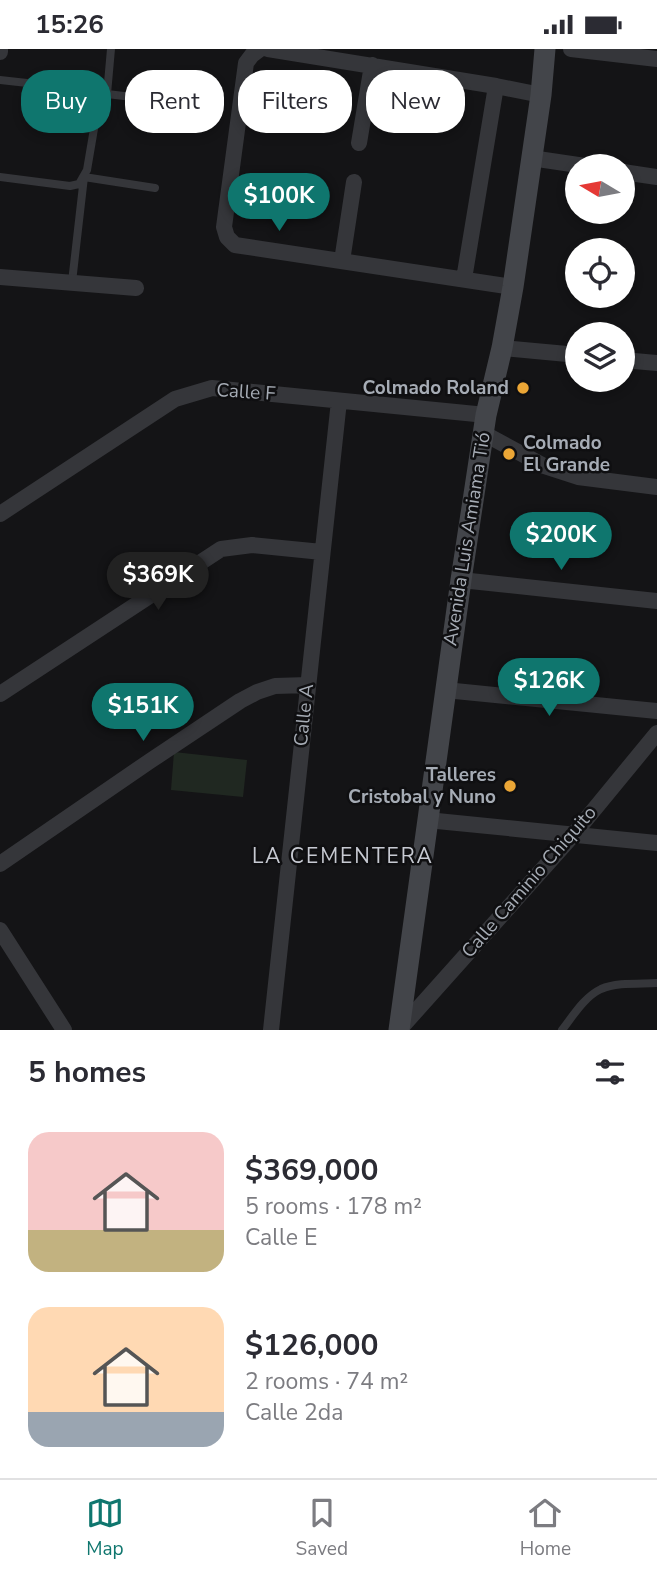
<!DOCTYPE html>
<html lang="en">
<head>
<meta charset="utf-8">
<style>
	:root { --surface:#fff; --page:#f7f7f7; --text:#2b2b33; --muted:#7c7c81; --line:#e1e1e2; --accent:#0f766e }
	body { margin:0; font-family:"Nunito Sans",sans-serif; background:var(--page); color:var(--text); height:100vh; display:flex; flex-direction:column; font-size:26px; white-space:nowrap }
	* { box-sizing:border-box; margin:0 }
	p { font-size:23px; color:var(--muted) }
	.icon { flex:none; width:38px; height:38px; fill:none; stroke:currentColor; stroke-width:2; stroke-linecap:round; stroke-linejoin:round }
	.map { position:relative; height:981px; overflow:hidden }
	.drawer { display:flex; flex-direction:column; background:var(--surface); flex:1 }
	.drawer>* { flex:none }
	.top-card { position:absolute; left:21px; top:21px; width:616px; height:63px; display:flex; gap:14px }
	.needle { width:46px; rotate:280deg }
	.buttons { position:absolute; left:565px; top:105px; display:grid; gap:14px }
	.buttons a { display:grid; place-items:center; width:70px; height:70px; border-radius:50%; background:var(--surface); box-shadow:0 4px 10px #0003; font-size:35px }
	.price { position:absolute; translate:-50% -60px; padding:0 16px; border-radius:24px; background:var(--accent); color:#fff; font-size:23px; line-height:46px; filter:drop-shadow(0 2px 4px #0008) }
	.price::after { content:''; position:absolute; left:50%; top:42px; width:21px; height:16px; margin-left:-10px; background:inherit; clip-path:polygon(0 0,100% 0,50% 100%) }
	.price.current { background:#222; color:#fff }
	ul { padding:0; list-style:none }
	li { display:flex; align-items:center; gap:21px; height:175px; padding:0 28px }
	li span { display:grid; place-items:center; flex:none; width:196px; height:140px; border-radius:21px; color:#555 }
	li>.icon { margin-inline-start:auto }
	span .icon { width:84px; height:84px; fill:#fffc; stroke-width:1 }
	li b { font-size:30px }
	h2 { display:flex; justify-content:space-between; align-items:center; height:84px; padding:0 28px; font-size:30px }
	.tag { padding:0 24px; border-radius:28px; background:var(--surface); box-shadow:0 4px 10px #0003; font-size:24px; line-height:63px }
	.tag.current { background:var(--accent); color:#fff }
	.status { display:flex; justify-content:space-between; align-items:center; height:49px; padding:0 35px; background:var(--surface); direction:ltr }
	.status svg { height:19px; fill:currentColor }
	.menu { display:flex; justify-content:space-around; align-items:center; height:98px; border-top:2px solid var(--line); background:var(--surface); font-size:19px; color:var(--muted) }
	.menu a { display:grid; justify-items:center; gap:4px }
	.menu .current { color:var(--accent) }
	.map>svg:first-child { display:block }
	.pitch { fill:#202821 }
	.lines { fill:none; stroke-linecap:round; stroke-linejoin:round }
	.lane { stroke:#35363a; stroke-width:8 }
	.street { stroke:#35363a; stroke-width:16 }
	.secondary { stroke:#43454a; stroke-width:21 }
	.poi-dot { fill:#eba636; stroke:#0f0f11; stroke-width:2.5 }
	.labels { text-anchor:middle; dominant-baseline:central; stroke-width:5; stroke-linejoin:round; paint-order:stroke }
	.poi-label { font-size:19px; font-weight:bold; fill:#a6acb5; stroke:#0f0f11; text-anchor:end }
	.street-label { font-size:19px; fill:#a6acb5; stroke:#0f0f11 }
	.neighbourhood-label { font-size:21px; letter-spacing:2px; fill:#c7cad2; stroke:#0f0f11 }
</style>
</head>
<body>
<div class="status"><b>15:26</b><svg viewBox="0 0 49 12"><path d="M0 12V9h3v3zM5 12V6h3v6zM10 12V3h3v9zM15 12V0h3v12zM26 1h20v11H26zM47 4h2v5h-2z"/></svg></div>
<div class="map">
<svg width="657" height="981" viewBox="0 0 657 981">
	<rect width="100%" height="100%" fill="#141416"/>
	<path class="pitch" d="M174,703L247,711L243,748L171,741Z"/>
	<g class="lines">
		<path class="lane" d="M111,0L107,45L166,52
			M0,31L81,40L89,44L95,52L97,62L87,121L79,135L70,137L0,128
			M72,233L84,128L155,139
			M562,981C573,967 584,948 601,940C617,933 640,935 657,934"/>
		<path class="street" d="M260,0L252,6L246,14L224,178L227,188L235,196L513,238
			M268,0L496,37L541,46
			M571,0L657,10
			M0,3V0
			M359,94L372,16
			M531,109L585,117
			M623,123L657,128
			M342,212L354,133
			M0,228L136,239
			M464,230L496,37
			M502,299L578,306
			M623,311L657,314
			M483,384L544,417L578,428L657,438
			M0,465L175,350L212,339L486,366
			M461,531L657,552
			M445,641L657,662
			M0,645L221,500L252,496L322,503
			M427,771L657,794
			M0,815L150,712L240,652L257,643L275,637L308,636
			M0,881L64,981
			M271,981L339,352
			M399,981L574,785L657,684"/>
		<path class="secondary" d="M399,981L461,531L486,366L502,299L513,238L541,46L545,0"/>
	</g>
	<g class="poi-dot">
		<circle cx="523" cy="339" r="7"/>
		<circle cx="509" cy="405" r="7"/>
		<circle cx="510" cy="737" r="7"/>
	</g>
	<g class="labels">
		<g class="poi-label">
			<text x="509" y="339">Colmado Roland</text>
			<text x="523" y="394" text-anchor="start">Colmado<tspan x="523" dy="22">El Grande</tspan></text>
			<text x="496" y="726">Talleres<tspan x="496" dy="22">Cristobal y Nuno</tspan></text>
		</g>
		<g class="street-label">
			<text transform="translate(246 343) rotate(4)">Calle F</text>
			<text transform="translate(467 490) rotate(-81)">Avenida Luis Amiama Tió</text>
			<text transform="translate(304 666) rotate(-84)">Calle A</text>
			<text transform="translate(529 833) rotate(-49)">Calle Caminio Chiquito</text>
		</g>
		<g class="neighbourhood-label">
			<text x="343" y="807">LA CEMENTERA</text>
		</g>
	</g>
</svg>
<div class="buttons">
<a><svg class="needle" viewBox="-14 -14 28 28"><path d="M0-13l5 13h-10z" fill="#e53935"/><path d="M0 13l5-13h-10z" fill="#7c7c81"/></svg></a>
<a><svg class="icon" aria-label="locate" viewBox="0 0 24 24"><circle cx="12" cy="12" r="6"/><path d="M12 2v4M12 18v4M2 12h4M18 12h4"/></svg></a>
<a><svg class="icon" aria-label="layers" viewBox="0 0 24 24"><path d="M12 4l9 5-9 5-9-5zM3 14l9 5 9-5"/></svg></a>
</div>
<b class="price" style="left:279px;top:184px">$100K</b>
<b class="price" style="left:561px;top:523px">$200K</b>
<b class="price current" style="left:158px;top:563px">$369K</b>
<b class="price" style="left:549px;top:669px">$126K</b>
<b class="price" style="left:143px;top:694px">$151K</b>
<div class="top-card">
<a class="tag current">Buy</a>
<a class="tag">Rent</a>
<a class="tag">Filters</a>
<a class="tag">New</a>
</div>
</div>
<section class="drawer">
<h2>5 homes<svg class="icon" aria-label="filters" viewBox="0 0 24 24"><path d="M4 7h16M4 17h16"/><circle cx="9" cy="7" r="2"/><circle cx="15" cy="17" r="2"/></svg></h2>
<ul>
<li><span style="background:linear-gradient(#f6c9c9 70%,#c2b280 0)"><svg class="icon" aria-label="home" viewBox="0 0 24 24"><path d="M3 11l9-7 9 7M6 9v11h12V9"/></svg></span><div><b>$369,000</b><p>5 rooms · 178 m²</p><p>Calle E</p></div></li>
<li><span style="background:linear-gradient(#ffd9b3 75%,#9aa5b1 0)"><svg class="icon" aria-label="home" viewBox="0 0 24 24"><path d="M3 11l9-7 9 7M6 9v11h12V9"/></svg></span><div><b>$126,000</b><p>2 rooms · 74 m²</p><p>Calle 2da</p></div></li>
</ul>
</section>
<nav class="menu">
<a class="current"><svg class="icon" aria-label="map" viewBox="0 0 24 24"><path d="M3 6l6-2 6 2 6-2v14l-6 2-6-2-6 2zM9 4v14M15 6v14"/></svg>Map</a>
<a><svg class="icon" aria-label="saved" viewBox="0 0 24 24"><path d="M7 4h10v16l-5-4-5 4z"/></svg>Saved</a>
<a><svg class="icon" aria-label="home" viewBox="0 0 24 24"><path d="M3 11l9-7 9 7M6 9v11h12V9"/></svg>Home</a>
</nav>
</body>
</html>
